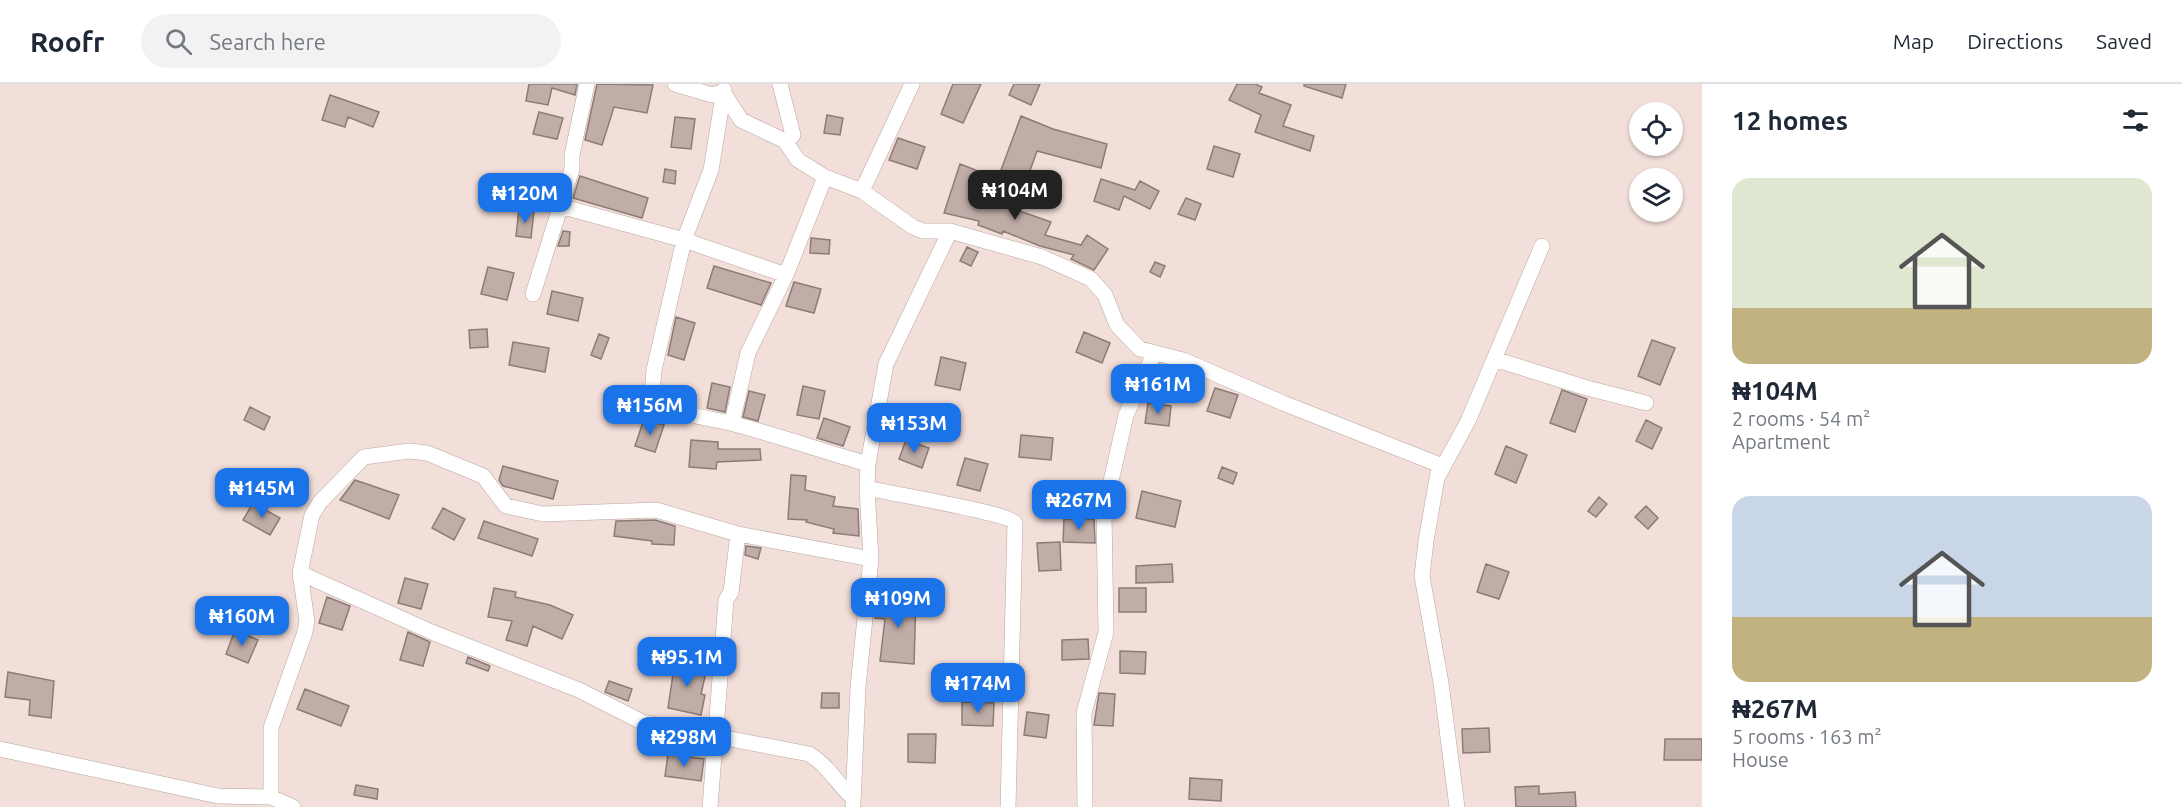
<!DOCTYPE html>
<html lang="en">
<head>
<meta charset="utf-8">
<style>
	:root { --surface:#fff; --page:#f2f2f3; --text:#1f2937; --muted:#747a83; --line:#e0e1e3; --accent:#1a73e8 }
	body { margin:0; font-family:Ubuntu,sans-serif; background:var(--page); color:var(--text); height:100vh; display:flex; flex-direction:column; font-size:22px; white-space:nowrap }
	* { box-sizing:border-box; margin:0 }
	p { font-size:20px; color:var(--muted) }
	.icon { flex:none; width:33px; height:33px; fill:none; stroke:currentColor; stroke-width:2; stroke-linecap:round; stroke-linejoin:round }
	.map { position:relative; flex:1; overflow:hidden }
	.side { display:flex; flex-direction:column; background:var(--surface); width:480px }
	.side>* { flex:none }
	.fabs { position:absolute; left:1629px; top:18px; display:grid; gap:12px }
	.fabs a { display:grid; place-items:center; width:54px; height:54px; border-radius:50%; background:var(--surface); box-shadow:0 2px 4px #0004; font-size:30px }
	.price { position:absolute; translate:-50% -51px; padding:0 14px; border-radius:12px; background:var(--accent); color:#fff; font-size:20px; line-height:39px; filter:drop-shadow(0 2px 3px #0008) }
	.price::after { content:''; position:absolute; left:50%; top:36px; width:18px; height:14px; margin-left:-9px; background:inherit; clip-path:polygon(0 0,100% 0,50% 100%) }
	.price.current { background:#222; color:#fff }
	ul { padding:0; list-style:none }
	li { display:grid; align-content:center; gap:12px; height:318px; padding:0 30px }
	li span { display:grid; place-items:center; height:186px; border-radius:18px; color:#555 }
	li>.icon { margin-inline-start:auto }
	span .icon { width:108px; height:108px; fill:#fffc; stroke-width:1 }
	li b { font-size:26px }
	h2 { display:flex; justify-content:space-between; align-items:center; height:72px; padding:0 30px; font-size:26px }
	header { display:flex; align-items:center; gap:36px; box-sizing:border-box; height:84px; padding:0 30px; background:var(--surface); border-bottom:2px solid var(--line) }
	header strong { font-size:28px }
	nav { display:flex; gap:33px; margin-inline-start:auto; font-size:21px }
	.search { width:420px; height:54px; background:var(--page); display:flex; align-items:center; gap:15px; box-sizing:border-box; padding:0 21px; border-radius:33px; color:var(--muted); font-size:22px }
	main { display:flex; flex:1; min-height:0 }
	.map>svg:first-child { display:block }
	.building { fill:#c0ada8; stroke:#8d7b76; stroke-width:1.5 }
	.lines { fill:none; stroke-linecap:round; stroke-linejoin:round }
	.minor-casing { stroke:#b9a6a1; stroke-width:16 }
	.minor { stroke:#fff; stroke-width:15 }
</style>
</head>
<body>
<header>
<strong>Roofr</strong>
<div class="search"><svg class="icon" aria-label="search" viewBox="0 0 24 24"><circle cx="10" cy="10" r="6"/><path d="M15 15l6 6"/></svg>Search here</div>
<nav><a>Map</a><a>Directions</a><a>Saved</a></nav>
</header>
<main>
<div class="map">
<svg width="1702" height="723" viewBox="0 0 1702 723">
	<rect width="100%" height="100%" fill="#f3dfd9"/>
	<path class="building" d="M529,0H577L575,11L552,4L548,21L526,17Z
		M597,0L653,1L647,29L614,23L602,61L585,56Z
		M953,0H981L963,39L941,30Z
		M1014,0H1040L1031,21L1009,11Z
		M1237,0H1255L1262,3L1259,9L1291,21L1283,42L1314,52L1310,67L1255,48L1261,31L1229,16Z
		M1304,0H1346L1342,14L1304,2Z
		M330,11L379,28L373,43L348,33L345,43L322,36Z
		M539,28L563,34L557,55L533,50Z
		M827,31L843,34L840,51L824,49Z
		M1021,32L1053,45L1107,60L1101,84L1037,67L1027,95L1001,86Z
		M675,33L695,35L691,65L671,63Z
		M898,54L925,63L917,85L889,76Z
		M1214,62L1240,70L1233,93L1207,85Z
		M960,80L978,87L971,110L1051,138L1045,151L1081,161L1087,151L1108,165L1094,186L1071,175L1074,171L1040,162L1003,147L1002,150L978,141L979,137L944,129Z
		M665,85L676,87L675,100L663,98Z
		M580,92L648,114L642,134L573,114Z
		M1101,95L1135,106L1140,97L1159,107L1150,125L1124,112L1119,126L1094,117Z
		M1186,114L1201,120L1195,136L1178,130Z
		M519,125L534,127L531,154L516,152Z
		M563,147L570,148L569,162H558Z
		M811,154L830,156L829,170L810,169Z
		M967,163L978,168L971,182L960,177Z
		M1155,178L1165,182L1160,193L1150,188Z
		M714,182L771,199L761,221L707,204Z
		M488,183L514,189L507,216L481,210Z
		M794,198L821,205L814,229L786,222Z
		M552,207L583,214L578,237L547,230Z
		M676,233L695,239L684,276L668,271Z
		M487,245L488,263L470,264L469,246Z
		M1084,248L1110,259L1102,279L1076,268Z
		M599,250L609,254L601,275L591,271Z
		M1652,256L1675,264L1660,301L1638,292Z
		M513,258L549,264L545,288L509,281Z
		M941,273L966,279L960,306L935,301Z
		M712,299L730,303L725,328L707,324Z
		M803,302L825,307L819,335L797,331Z
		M1215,304L1238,311L1230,334L1207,327Z
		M1562,306L1587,315L1575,348L1550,339Z
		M749,307L765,311L758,337L743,333Z
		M1148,319L1171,322L1169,342L1145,339Z
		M250,323L270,333L264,346L244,336Z
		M824,334L850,343L843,362L817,354Z
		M644,335L664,341L655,368L635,362Z
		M1646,336L1662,344L1652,365L1636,357Z
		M1021,351L1053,354L1051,376L1019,373Z
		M691,356L718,358V365H760L761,376L717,378L716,385L689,383Z
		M906,356L929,364L922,384L899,375Z
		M1506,362L1527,371L1516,399L1495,390Z
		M965,374L988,380L980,407L957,401Z
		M503,382L558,397L553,415L503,402L499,396Z
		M1222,383L1237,389L1233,400L1218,394Z
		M791,391L806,392L805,406L835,413L833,422L858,425L859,452L833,449L834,445L806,438L807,436L788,435Z
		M355,396L399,411L389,435L340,416Z
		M1142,407L1181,417L1175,443L1136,434Z
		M1599,413L1607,420L1596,433L1588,427Z
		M253,419L280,434L270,451L243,436Z
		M1646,422L1658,434L1648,445L1635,433Z
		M443,424L465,435L454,456L432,444Z
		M1064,435H1094L1095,459L1063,458Z
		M655,436L675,442L674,461L652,460V457L614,452L616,437Z
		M484,437L538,455L532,472L478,454Z
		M1060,458L1061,486L1039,487L1037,459Z
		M746,462L761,464L758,475L745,471Z
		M1172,480L1173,498L1136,499V482Z
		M1486,480L1509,488L1499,515L1477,508Z
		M405,494L428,500L421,525L398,519Z
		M494,504L516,508L515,513L550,521L573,531L562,555L533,542L527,562L506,556L512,537L488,533Z
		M1119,504H1146V528H1119Z
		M886,511L916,513L914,580L880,577L885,535L875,534L876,520H886Z
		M327,513L350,522L342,546L319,539Z
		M235,546L258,556L248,579L226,570Z
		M408,548L430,558L423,582L400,576Z
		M1088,555L1089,575L1062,576V556Z
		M1120,567L1146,568L1145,590L1120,589Z
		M468,573L490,582L488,587L466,579Z
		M675,577L707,584L701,610L705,611L701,631L668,624Z
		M8,588L54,597L51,634L29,631L30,616L5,613Z
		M609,597L632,605L628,617L605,608Z
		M305,605L349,622L341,642L297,625Z
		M822,609H839V624H821Z
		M1099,609L1115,610L1113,642L1094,641Z
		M962,618L994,619L993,642L962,641Z
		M1027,628L1049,631L1046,654L1024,651Z
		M1489,644L1490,668L1463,669L1462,645Z
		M908,650H936L935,679L908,678Z
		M1665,655H1702V676H1664Z
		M668,670L704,675L701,697L665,692Z
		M1190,694L1222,696L1221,717L1189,715Z
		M356,701L378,705L377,715L354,711Z
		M1539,702V710L1575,708L1576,723H1516L1515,703Z"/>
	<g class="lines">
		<defs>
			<path id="minor" d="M675,0L712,11L723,8L741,36L785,57L798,76L825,93L862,107L913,143L923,147H950L1042,173L1091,195L1105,211L1117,241L1140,265L1183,276L1283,319L1440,381L1437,394
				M780,0L793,51L785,57
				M724,6L711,86L684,156L654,286L652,310C669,332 709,333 734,340C779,352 823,367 868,380
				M862,107L912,0
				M560,122L684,156L786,191
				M950,147L886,280L868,380L867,404C888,409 1008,429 1015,439L1008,723
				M533,210L572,85V71L587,0
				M1494,275L1587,304L1646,319
				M732,339L748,269L786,191L825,93
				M300,489L434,549L579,606L642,638L809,670C828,681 837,700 853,714
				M0,665L218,712L271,713L293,723
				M271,713V644L305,548L307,537L300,489L312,431L320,418L364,373L409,367L427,369L483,392L506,422L543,430L656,426L738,450L871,475
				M853,720L858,603L871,475L867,404
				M710,723L726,516L731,508L738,450
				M1085,723L1084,629L1106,548L1104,428L1126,331L1154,270
				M1457,723L1441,599L1422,492L1426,457L1437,394L1468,337L1542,162"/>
		</defs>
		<use href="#minor" class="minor-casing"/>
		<use href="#minor" class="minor"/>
	</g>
</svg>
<div class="fabs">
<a><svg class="icon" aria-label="locate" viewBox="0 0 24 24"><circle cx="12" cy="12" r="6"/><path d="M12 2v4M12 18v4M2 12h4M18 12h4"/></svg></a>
<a><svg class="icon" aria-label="layers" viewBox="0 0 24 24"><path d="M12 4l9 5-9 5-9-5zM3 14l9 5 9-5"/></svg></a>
</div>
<b class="price current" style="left:1015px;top:137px">₦104M</b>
<b class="price" style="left:525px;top:140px">₦120M</b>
<b class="price" style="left:1158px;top:331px">₦161M</b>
<b class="price" style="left:650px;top:352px">₦156M</b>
<b class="price" style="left:914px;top:370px">₦153M</b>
<b class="price" style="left:262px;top:435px">₦145M</b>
<b class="price" style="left:1079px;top:447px">₦267M</b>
<b class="price" style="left:898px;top:545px">₦109M</b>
<b class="price" style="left:242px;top:563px">₦160M</b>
<b class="price" style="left:687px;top:604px">₦95.1M</b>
<b class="price" style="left:978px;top:630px">₦174M</b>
<b class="price" style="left:684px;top:684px">₦298M</b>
</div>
<section class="side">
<h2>12 homes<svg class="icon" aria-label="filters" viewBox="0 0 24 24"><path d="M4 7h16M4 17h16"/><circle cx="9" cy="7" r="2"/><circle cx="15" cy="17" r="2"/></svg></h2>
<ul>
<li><span style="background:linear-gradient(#dfe7d0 70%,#c2b280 0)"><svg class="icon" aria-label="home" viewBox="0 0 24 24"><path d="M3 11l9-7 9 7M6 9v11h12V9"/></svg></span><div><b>₦104M</b><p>2 rooms · 54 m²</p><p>Apartment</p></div></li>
<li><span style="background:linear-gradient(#c9d6e8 65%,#c2b280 0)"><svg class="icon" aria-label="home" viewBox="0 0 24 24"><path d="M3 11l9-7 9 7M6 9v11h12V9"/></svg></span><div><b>₦267M</b><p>5 rooms · 163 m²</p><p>House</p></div></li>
</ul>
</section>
</main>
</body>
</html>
